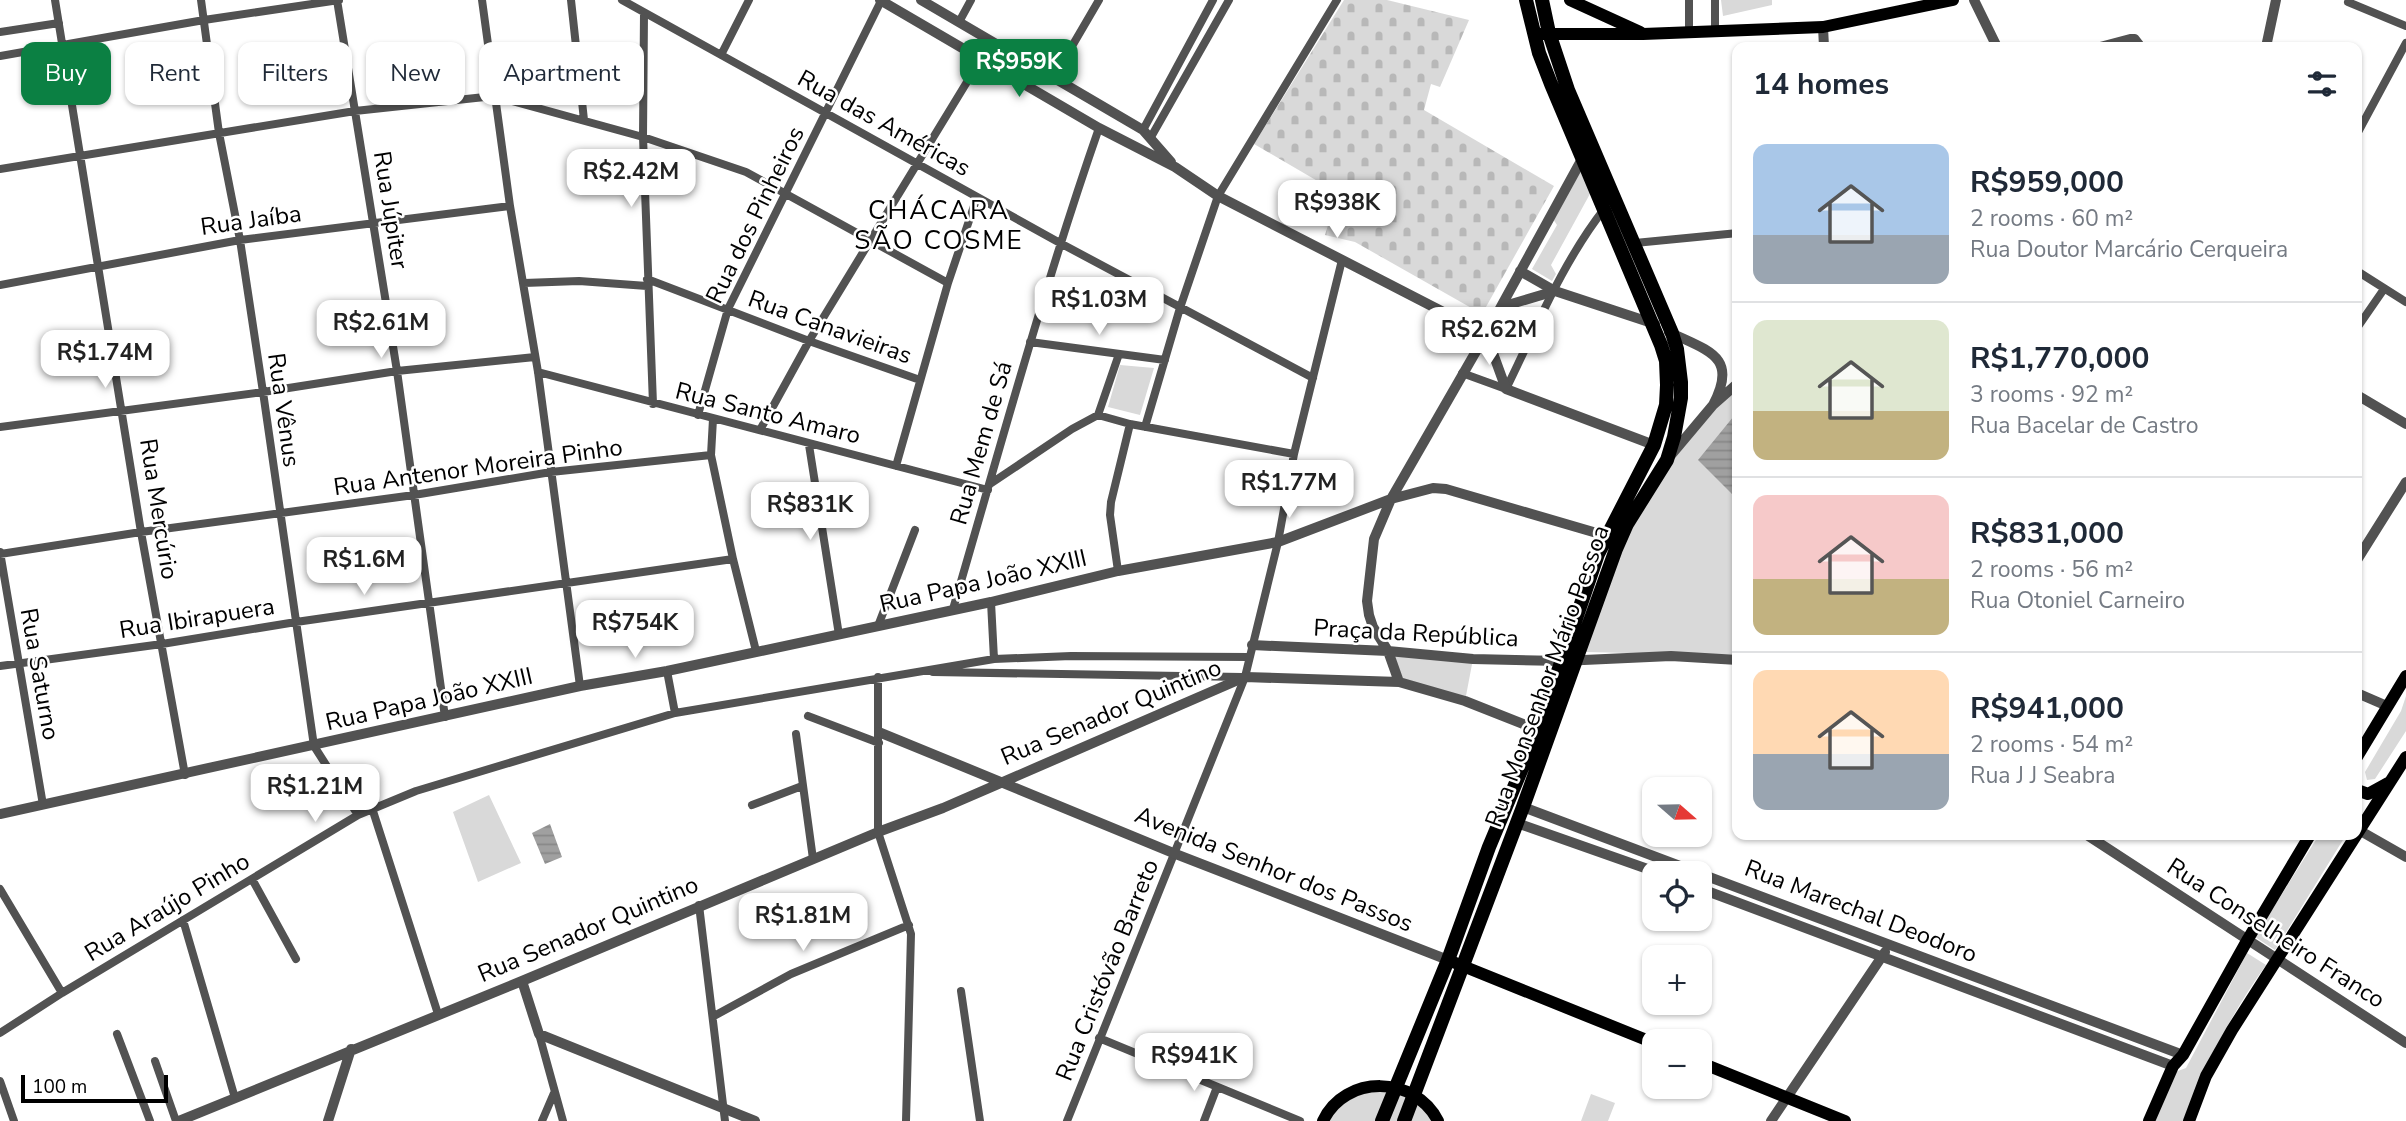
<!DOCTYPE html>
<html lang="en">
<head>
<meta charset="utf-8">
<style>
	:root { --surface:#fff; --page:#f2f2f3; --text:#1f2937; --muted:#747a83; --line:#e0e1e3; --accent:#0b8043 }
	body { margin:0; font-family:"Nunito Sans",sans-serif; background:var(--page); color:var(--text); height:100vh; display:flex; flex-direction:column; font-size:26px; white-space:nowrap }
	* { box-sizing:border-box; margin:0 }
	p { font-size:23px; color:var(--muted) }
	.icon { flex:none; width:38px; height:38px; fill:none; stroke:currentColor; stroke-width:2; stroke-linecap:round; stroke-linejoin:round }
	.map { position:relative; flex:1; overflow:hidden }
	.panel { position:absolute; left:1732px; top:42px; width:630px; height:798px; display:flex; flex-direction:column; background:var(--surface); border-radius:14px; box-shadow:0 2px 5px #0004 }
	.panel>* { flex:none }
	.top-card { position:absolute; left:21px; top:42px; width:665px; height:63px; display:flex; gap:14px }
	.needle { width:46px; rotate:110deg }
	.buttons { position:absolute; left:1642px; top:777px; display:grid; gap:14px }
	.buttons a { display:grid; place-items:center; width:70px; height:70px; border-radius:14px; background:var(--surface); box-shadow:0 2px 5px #0004; font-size:35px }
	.scale { position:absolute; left:21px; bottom:18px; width:147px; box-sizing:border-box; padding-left:7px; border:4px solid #000; border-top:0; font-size:19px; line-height:24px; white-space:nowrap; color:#000; -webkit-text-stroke:5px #fff; paint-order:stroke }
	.price { position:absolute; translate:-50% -60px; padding:0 16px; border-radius:14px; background:#fff; color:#222; font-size:23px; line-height:46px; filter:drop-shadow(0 2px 4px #0008) }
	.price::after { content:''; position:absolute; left:50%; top:42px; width:21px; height:16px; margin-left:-10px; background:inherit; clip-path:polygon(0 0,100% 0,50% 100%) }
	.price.selected { background:var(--accent); color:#fff }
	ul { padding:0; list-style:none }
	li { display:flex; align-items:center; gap:21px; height:175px; padding:0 21px }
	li+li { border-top:2px solid var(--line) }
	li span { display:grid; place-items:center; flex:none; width:196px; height:140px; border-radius:14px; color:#555 }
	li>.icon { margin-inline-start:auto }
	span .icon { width:84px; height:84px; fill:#fffc; stroke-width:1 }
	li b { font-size:30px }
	h2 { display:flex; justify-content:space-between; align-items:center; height:84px; padding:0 21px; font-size:30px }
	.pill { padding:0 24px; border-radius:14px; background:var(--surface); box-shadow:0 2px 5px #0004; font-size:24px; line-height:63px }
	.pill.selected { background:var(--accent); color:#fff }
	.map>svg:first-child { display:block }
	.cemetery { fill:url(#cemetery-stones) }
	.park { fill:#d9d9d9 }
	.water { fill:url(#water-rules) }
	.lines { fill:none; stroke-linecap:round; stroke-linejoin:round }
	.minor { stroke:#525252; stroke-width:8 }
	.tertiary { stroke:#525252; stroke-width:10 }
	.primary { stroke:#000; stroke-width:12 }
	.trunk { stroke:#000; stroke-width:14 }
	.labels { text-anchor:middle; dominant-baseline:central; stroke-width:5; stroke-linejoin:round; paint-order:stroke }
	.street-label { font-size:24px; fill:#000; stroke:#fff }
	.neighbourhood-label { font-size:26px; letter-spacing:2px; fill:#000; stroke:#fff }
</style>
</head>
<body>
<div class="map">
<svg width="2406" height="1121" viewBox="0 0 2406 1121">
	<defs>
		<pattern id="cemetery-stones" width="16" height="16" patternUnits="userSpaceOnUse" patternTransform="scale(1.75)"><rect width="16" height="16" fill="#d9d9d9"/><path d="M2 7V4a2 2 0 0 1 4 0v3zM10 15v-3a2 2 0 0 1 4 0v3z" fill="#b8b8b8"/></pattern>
		<pattern id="water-rules" width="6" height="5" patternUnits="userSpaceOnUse" patternTransform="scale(1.75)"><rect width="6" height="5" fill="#a0a0a0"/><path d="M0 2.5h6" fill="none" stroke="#888"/></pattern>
	</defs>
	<rect width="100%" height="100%" fill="#fff"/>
	<path class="cemetery" d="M1344,0H1387L1469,20L1440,87L1431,84L1424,110L1554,186L1482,314L1355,242L1325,235L1338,193L1254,144Z"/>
	<path class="park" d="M1721,0H1772V5L1723,16Z
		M1579,170L1591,192L1551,265L1556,274L1552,281L1532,269L1557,225L1553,219Z
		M1120,365L1154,368L1140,415L1108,407Z
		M1738,386V658L1671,654L1585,652L1619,551L1668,462L1714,407Z
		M1388,651L1473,659L1465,701L1399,682Z
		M2406,696V731L2375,779L2367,780L2365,772L2401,711Z
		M489,795L521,863L478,882L453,812Z
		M2319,835H2346L2275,950L2255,937Z
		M2247,953L2266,965C2231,1014 2205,1065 2183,1121H2155L2175,1072L2186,1068Z
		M1402,1089L1438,1121H1323L1346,1095Z
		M1591,1094L1615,1103L1608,1121H1581Z"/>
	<path class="water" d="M1738,411V500L1698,460Z
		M550,824L562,857L545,864L532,833Z"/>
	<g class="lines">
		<path class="minor" d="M55,0L141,532L185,775
			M201,0L219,133L240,240L263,392L314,746L358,815
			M337,0L397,371L445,717
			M482,0L510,206L538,372L580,686
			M571,0L584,120
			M622,0L1060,243L1313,378
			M1689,0V32
			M1715,0V30
			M2348,2L2406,26
			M644,13L643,137L653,404
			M959,22L971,0
			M0,32L59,23
			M2096,47L2130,38H2135L2142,47
			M721,55L749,0
			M0,56L204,20L339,0
			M1054,77L1099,0
			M1143,130L1213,0
			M2357,134L2406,43
			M1151,137L1229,0
			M0,169L355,111L494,96L643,137L746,172L948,283
			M1635,243L1738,233
			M2357,271L2406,302
			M647,279L809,341L920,380
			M524,283L579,281L647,286
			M0,285L240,240L510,206
			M2357,328L2384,289
			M1030,342L1165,360
			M538,372L988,490
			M1462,373L1506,389C1536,328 1563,261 1605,208
			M698,415L728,309L881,1
			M1098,415L1119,354
			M713,419L711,455L733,559L756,651
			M0,427L263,392L397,371L535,357
			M1145,427L1180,308L1218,196L1337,0
			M760,430L809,341L981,59
			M809,445L839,635
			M896,466L948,283L977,197
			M990,484L1072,429L1098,415L1130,424L1294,454
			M0,552L43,805
			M0,554L141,532L414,495L551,472L711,455
			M1118,571L1110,515L1111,502L1130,424
			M991,602L994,659
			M953,609C1000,448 1044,286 1099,128
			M878,626L915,530
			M0,666L162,644L296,622L733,559
			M667,671L675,713
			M933,672L1242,677
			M878,677V832L911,934L906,1121
			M808,716L879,743
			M796,734L813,859
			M752,805L802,786
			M372,808L438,1014
			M252,879L296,959
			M0,889L62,993
			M699,905L725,1121
			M183,920L235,1098
			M961,991L980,1121
			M714,1016L791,974L909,925
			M0,1033L62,993L358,815L416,791L675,713L994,659L1071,656L1249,657
			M117,1034L150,1121
			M539,1034L563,1121
			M1099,1038L1300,1121
			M155,1061L176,1121
			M0,1081L14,1121
			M542,1121L554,1093
			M1067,1121L1245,677L1278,542L1294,454L1342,260
			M1204,1121L1217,1087"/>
		<path class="tertiary" d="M880,0L1099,128L1175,167L1218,196L1486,334L1506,389L1654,445
			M921,0L1143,130L1171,162
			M1974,0L1997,47
			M1823,27L1824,47
			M2266,47L2276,0
			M1520,271L1555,291
			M1501,307L1555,291L1655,324
			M1669,332C1708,351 1739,356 1713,405
			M2357,395L2406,424
			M1671,455L1713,405L1738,383
			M2357,560L2406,482
			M1252,645L1388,651L1473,659L1562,661L1671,656L1738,660
			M1399,682L1388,651L1373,627L1369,615L1367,601L1374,539L1391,499L1486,334L1582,159
			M2357,693L2387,706
			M879,732L1176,854L1448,960
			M1523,807L2183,1055
			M0,814L580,686L667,671L991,602L1118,571L1278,542L1391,499L1433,488L1446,489L1607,536
			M1517,823L1659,873
			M2357,829L2406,857
			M2087,835L2406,1043
			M1699,888L2173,1066
			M522,981L539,1034L755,1121
			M179,1121L522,981L878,832L943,808L1245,677L1399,682L1465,701L1538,730
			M328,1121L351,1049
			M1771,1121L1885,952"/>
		<path class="primary" d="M1570,0L1640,32
			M1540,34H1643L1823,27L1953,0
			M2357,757L2406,676
			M2357,790L2368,794L2388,783
			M1448,960L1654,1043
			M1699,1062L1845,1121
			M1323,1121C1345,1074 1415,1075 1438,1121
			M2149,1121L2173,1066L2183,1055L2248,939L2310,835
			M2189,1121L2206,1076L2232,1030L2406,757"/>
		<path class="trunk" d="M1382,1121L1448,960L1489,847L1538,730L1598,554L1654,445L1666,405L1667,385L1666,361L1661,345L1551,84L1539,53L1526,0
			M1404,1121L1523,807L1616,549L1627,524L1667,460L1674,437L1681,398V382L1677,349L1672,333L1568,90L1549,33L1542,0"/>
	</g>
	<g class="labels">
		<g class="street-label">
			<text transform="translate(884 123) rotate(29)">Rua das Américas</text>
			<text transform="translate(391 210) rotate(81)">Rua Júpiter</text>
			<text transform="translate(755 215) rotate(-64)">Rua dos Pinheiros</text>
			<text transform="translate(251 220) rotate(-8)">Rua Jaíba</text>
			<text transform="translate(830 327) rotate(20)">Rua Canavieiras</text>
			<text transform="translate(284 410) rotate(82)">Rua Vênus</text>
			<text transform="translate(768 413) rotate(14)">Rua Santo Amaro</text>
			<text transform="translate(981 443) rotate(-74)">Rua Mem de Sá</text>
			<text transform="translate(478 467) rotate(-8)">Rua Antenor Moreira Pinho</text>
			<text transform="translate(159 509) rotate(81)">Rua Mercúrio</text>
			<text transform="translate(983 581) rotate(-13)">Rua Papa João XXIII</text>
			<text transform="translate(197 618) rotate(-9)">Rua Ibirapuera</text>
			<text transform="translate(1416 633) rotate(3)">Praça da República</text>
			<text transform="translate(40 674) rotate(80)">Rua Saturno</text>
			<text transform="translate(1547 676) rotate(-70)">Rua Monsenhor Mário Pessoa</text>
			<text transform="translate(429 699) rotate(-13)">Rua Papa João XXIII</text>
			<text transform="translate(1111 712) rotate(-23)">Rua Senador Quintino</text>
			<text transform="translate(1274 869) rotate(22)">Avenida Senhor dos Passos</text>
			<text transform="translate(167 907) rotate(-31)">Rua Araújo Pinho</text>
			<text transform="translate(1861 911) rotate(21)">Rua Marechal Deodoro</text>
			<text transform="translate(588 929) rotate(-23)">Rua Senador Quintino</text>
			<text transform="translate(2276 933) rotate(33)">Rua Conselheiro Franco</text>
			<text transform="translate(1107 970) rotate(-68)">Rua Cristóvão Barreto</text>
		</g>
		<g class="neighbourhood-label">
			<text x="939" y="210">CHÁCARA<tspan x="939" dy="30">SÃO COSME</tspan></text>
		</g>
	</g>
</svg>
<div class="buttons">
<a><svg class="needle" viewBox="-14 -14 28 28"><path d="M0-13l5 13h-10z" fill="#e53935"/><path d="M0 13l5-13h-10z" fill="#747a83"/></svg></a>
<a><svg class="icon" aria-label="locate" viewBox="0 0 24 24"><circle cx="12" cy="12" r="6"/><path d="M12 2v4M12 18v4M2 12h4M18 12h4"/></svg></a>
<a>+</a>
<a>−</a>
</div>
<div class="scale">100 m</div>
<b class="price selected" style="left:1019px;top:99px">R$959K</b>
<b class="price" style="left:631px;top:209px">R$2.42M</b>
<b class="price" style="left:1337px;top:240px">R$938K</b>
<b class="price" style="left:1099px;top:337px">R$1.03M</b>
<b class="price" style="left:381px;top:360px">R$2.61M</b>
<b class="price" style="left:1489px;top:367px">R$2.62M</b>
<b class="price" style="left:105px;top:390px">R$1.74M</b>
<b class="price" style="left:1289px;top:520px">R$1.77M</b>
<b class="price" style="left:810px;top:542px">R$831K</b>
<b class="price" style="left:364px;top:597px">R$1.6M</b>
<b class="price" style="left:635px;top:660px">R$754K</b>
<b class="price" style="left:315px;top:824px">R$1.21M</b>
<b class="price" style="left:803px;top:953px">R$1.81M</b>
<b class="price" style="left:1194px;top:1093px">R$941K</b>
<div class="top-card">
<a class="pill selected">Buy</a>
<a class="pill">Rent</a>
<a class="pill">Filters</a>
<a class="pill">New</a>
<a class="pill">Apartment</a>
</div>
<section class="panel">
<h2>14 homes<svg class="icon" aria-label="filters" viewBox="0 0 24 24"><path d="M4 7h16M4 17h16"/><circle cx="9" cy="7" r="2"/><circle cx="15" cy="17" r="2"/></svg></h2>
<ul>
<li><span style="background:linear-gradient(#a9c7e8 65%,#9aa5b1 0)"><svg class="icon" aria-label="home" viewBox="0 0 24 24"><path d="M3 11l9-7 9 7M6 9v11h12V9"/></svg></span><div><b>R$959,000</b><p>2 rooms · 60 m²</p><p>Rua Doutor Marcário Cerqueira</p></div></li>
<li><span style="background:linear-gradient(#dfe7d0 65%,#c2b280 0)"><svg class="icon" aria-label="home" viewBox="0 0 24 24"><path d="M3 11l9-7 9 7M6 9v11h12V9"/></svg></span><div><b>R$1,770,000</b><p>3 rooms · 92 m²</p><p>Rua Bacelar de Castro</p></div></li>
<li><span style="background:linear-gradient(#f6c9c9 60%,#c2b280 0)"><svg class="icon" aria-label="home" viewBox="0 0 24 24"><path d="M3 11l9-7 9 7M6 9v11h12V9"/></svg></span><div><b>R$831,000</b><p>2 rooms · 56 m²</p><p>Rua Otoniel Carneiro</p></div></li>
<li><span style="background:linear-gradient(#ffd9b3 60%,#9aa5b1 0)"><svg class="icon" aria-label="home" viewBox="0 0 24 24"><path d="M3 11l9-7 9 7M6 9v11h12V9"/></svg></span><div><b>R$941,000</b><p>2 rooms · 54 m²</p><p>Rua J J Seabra</p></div></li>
</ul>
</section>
</div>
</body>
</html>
